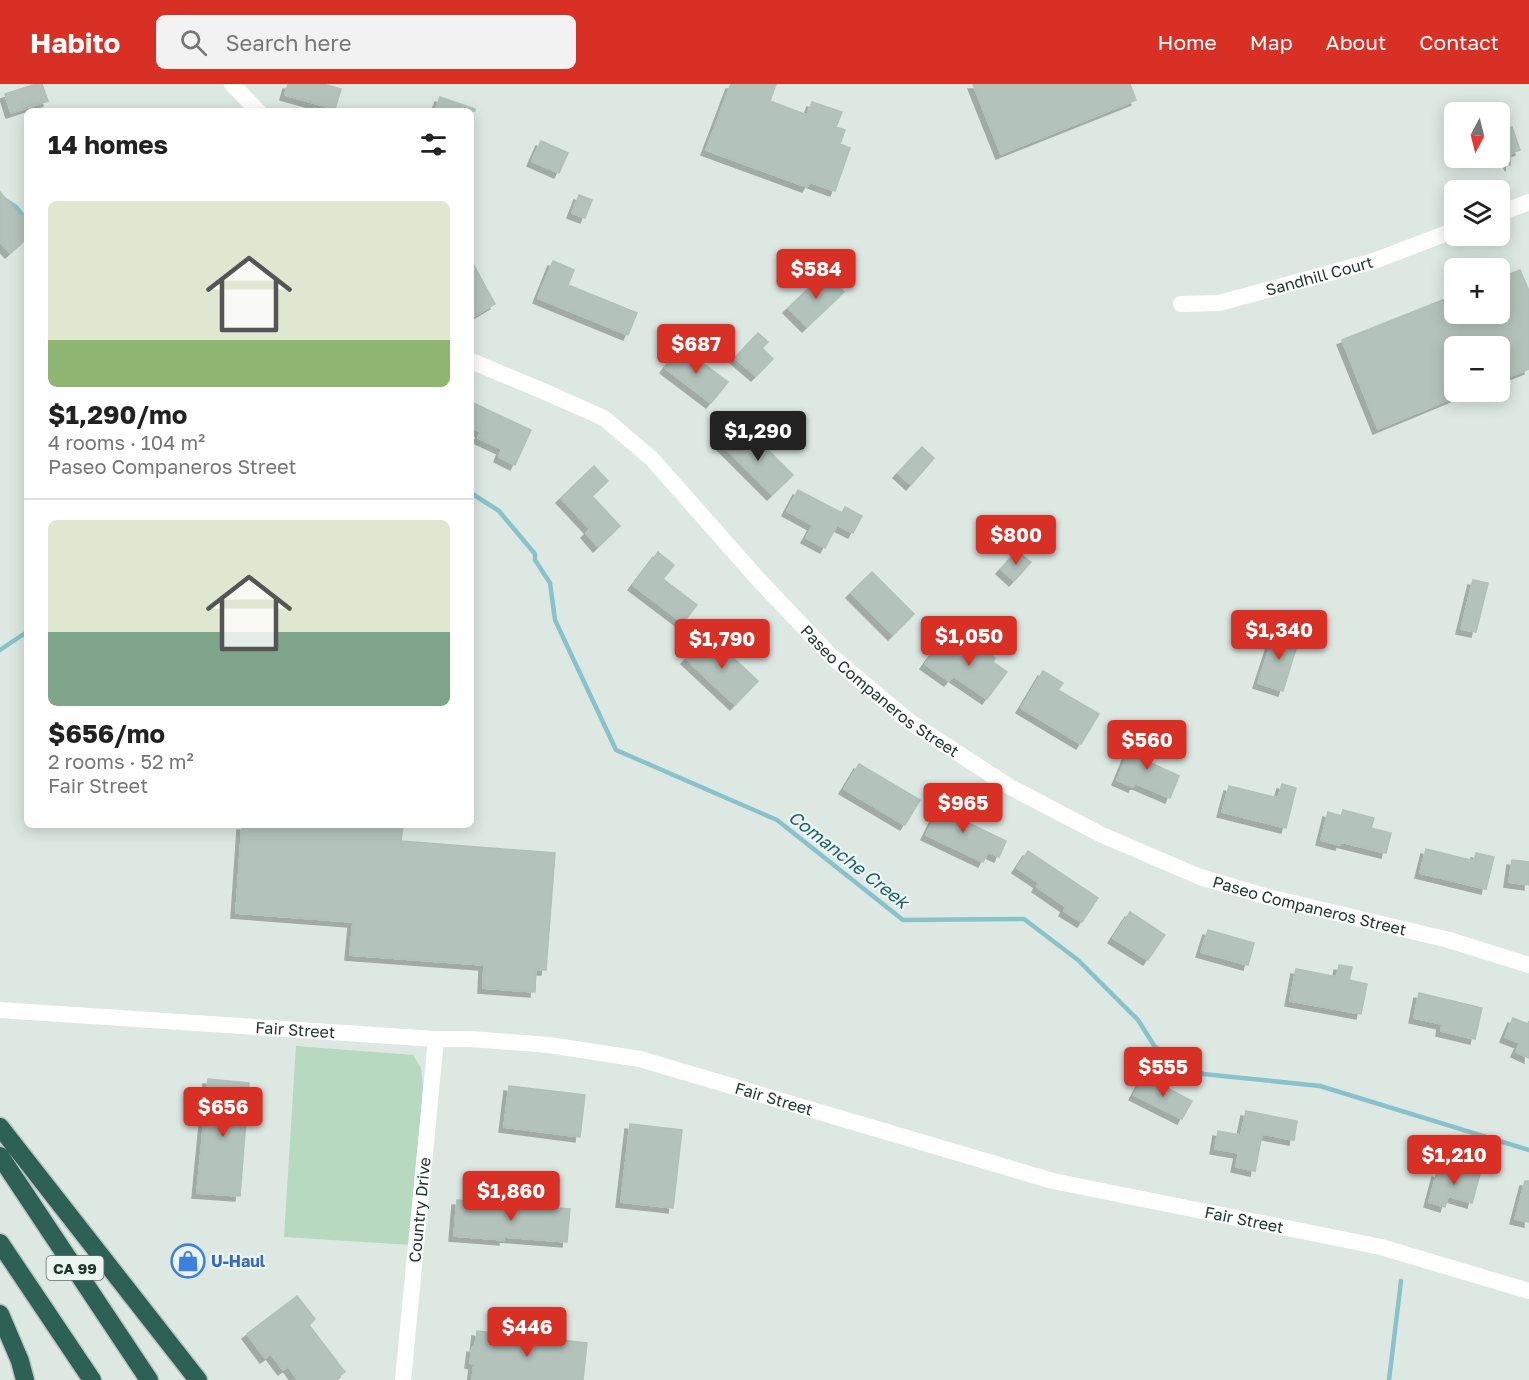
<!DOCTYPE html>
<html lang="en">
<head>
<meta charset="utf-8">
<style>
	:root { --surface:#fff; --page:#f2f2f2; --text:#222; --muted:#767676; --line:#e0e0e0; --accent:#d93025 }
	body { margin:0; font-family:"Golos Text",sans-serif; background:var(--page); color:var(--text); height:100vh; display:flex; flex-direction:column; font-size:22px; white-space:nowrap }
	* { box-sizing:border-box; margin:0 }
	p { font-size:20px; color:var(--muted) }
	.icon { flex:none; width:33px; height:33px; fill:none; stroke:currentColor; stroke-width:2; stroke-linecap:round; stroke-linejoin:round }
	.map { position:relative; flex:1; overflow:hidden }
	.panel { position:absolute; left:24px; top:24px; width:450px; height:720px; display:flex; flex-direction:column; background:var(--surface); border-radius:9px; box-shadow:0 3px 15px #0003 }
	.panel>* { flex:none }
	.needle { width:39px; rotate:187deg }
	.tools { position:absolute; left:1444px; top:18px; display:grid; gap:12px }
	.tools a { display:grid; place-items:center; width:66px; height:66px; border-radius:9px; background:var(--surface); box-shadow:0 3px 15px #0003; font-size:30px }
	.price { position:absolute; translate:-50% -51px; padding:0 14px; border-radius:6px; background:var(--accent); color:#fff; font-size:20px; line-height:39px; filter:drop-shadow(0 2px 3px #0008) }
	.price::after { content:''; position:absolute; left:50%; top:36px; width:18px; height:14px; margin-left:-9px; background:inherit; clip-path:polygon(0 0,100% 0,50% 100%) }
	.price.selected { background:#222; color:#fff }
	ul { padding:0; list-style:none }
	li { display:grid; align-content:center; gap:12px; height:318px; padding:0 24px }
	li+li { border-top:2px solid var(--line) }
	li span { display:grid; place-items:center; height:186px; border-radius:9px; color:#555 }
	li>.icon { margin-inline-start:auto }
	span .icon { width:108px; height:108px; fill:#fffc; stroke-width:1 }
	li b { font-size:26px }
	h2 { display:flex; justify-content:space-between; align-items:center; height:72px; padding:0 24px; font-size:26px }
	header { display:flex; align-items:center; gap:36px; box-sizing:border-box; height:84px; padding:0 30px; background:var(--accent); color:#fff }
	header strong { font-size:28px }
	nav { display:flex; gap:33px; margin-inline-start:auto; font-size:21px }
	.search { width:420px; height:54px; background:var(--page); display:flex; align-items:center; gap:15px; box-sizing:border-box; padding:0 21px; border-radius:9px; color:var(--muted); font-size:22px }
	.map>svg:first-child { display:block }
	.green { fill:#b7d9c0 }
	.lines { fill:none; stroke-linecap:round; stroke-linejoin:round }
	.stream { stroke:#88c2cb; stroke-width:4.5 }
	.building { fill:#b3c3bc; stroke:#b0c1ba; stroke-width:1.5; filter:url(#shadow) }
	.motorway-casing { stroke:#bcc3c1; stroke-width:21 }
	.minor { stroke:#fff; stroke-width:16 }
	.motorway { stroke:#2e6156; stroke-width:18 }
	.labels { text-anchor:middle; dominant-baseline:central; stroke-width:4.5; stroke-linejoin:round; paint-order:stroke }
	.shield { fill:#edf5f1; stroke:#5e706a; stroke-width:1.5 }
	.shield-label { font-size:15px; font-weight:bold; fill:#203730 }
	.street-label { font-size:16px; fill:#203730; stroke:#edf5f1 }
	.shop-label { font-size:16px; font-weight:bold; fill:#366cbe; stroke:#edf5f1; text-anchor:start }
	.water-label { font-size:18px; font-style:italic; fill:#1f626e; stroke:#edf5f1 }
</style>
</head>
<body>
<header>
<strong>Habito</strong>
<div class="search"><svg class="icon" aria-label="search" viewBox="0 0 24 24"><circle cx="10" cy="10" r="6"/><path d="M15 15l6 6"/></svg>Search here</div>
<nav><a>Home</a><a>Map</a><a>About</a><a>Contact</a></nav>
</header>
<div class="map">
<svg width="1529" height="1296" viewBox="0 0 1529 1296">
	<defs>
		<filter id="shadow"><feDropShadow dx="-5" dy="5" stdDeviation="0" flood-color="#0004"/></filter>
	</defs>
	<rect width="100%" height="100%" fill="#dde8e3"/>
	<path class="green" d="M296,962L413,971L421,984L423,1003L411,1161L284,1153Z"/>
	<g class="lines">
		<path class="stream" d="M0,113L16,123L27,137
			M471,409L499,427L535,470V476L550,499L555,536L616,666L777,736L903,836L1024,835L1078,876L1138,936L1155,963L1203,990L1320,1002L1529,1066
			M0,566L27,548
			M1389,1296L1401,1197"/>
	</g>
	<path class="building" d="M36,0H42L48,17L11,29L5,10Z
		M288,0H323L341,5L335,25L285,11Z
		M731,0H776L770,17L807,31L812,18L842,28L836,43L845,46L840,60L850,64L835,107L810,98L807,103L706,66Z
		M973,0H1130L1136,16L1001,70Z
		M440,13L475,25V27H435Z
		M1512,43L1520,66L1511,69L1510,82L1500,55V47Z
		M541,57L568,69L559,89L532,77Z
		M0,108L21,132L27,127V154L10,169L0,158Z
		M579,111L592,116L585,134L572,129Z
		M471,176L495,220L471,234Z
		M553,177L574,186L568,201L637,229L628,251L538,214Z
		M1520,186L1529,207V285L1506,294L1500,280V262H1442L1455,295V313L1378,345L1342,256L1455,211V230H1500V194Z
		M825,189L844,208L807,243L788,224Z
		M758,249L768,258L762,264L773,275L756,292L735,274Z
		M681,263L728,298L711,319L665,284Z
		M471,318L531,346L515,381L499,373L502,365L478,354L481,348L471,343Z
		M732,346L749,363L757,355L793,391L772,411L719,358Z
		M922,363L934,374L911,401L898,389Z
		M594,382L608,397L592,412L620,442L598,463L586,449L590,445L561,414Z
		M798,406L842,429L845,423L862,432L853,449L837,441L825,464L806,454L813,441L787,427Z
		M1017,467L1031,478L1014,497L1001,485Z
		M658,468L674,481L663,495L697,521L683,539L633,501Z
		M872,488L914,530L893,551L851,509Z
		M1473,496L1488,499L1476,548L1461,545Z
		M1275,547L1299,555L1283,607L1258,599Z
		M709,551L758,597L735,621L686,575Z
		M965,553L995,574L993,578L1007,588L987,615L953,592L949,597L925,580L937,563L952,573Z
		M1043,587L1063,599L1058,606L1099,630L1081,660L1021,624Z
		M1134,655L1157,665L1151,679L1179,692L1170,714L1135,699L1133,703L1117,696Z
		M859,680L920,716L905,741L844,705Z
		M1282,700L1296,704L1286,744L1222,728L1229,702L1278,714Z
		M943,716L962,725L958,734L1006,757L999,773L988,768L983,778L926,751Z
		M1343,726L1374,734L1371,744L1391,749L1386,769L1341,758L1340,761L1321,756L1328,728L1341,732Z
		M242,741H403L401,757L555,769L546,886H536L535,908L483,904L484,881L350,871L353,838L236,829Z
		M1426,765L1474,777L1476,769L1494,773L1486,805L1420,789Z
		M1028,767L1098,814L1082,838L1064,827L1066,823L1037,803L1039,799L1017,784Z
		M1512,776L1529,778V801L1509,798Z
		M1130,828L1165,851L1148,876L1113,854Z
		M1208,846L1254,859L1248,881L1201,868Z
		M1339,881L1352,883L1349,896L1367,900L1361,930L1290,917L1296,885L1337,893Z
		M1419,909L1482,924L1475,955L1441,947L1442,940L1414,934Z
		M1513,934L1528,940L1529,937V974L1516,968L1520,959L1505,953Z
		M1144,992L1192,1017L1182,1035L1134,1011Z
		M208,995L249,999L240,1112L197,1109Z
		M509,1002L585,1011L580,1053L504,1043Z
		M1246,1027L1297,1037L1294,1056L1262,1050L1255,1087L1236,1083L1239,1069L1215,1065L1218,1047L1241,1051Z
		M630,1040L682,1046L673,1124L621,1118Z
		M1448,1081L1480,1090L1472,1119L1448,1112L1445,1123L1429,1118L1437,1088L1445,1091Z
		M1525,1097H1529V1138L1515,1135Z
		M457,1116L570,1125L567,1158L504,1153V1156L454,1152Z
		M297,1212L315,1235L309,1241L345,1288L333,1296H298L288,1282L283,1286L271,1270L265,1274L247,1250Z
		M477,1247L587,1259L583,1296H472L474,1280L470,1279L472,1263L475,1264Z"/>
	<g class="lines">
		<defs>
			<path id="motorway" d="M0,1043L198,1296
				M0,1072L149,1296
				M0,1159L92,1296
				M0,1230L20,1277L25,1296"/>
		</defs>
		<use href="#motorway" class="motorway-casing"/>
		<g class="minor">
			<path d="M232,0L258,27"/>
			<path d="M1500,129L1529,118"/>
			<path id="s1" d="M1181,220L1219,219L1374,177L1455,146"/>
			<path id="s2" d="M471,277L543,307L604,334L652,375L758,495L831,572L910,638L1010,703L1102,751L1200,793L1268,813L1449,856L1529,881"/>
			<path id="s3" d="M0,926L436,955H471L549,961L640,975L1053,1097L1381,1163L1529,1207"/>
			<path id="s4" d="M403,1296L436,955"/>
		</g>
		<use href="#motorway" class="motorway"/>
	</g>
	<defs>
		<symbol id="shop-ring" viewBox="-11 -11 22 22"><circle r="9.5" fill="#edf5f1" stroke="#3f7fe0" stroke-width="1.5"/><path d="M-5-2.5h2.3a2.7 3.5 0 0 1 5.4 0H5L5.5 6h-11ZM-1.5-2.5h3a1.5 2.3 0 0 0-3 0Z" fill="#3f7fe0"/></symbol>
	</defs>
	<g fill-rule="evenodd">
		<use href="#shop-ring" x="169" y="1158" width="38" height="38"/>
	</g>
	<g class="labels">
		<rect class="shield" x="46.5" y="1172" width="57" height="24" rx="4.5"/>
		<g class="shield-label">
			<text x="75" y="1184">CA 99</text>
		</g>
		<g class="street-label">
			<text stroke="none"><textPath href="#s1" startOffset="142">Sandhill Court</textPath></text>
			<text stroke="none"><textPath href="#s2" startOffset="534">Paseo Companeros Street</textPath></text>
			<text stroke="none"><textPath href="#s2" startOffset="1020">Paseo Companeros Street</textPath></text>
			<text stroke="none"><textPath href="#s3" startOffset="296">Fair Street</textPath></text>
			<text stroke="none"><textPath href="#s3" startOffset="782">Fair Street</textPath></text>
			<text stroke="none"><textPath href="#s4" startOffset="171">Country Drive</textPath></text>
			<text stroke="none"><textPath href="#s3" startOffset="1268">Fair Street</textPath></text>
		</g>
		<g class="shop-label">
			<text x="211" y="1177">U-Haul</text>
		</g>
		<g class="water-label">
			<text transform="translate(849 775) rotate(38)">Comanche Creek</text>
		</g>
	</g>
</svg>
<div class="tools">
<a><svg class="needle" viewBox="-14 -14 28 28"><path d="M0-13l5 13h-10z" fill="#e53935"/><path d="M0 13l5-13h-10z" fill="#767676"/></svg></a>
<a><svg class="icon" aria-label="layers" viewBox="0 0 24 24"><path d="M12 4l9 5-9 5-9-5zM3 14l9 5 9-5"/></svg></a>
<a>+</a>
<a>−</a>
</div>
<b class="price" style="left:816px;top:216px">$584</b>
<b class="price" style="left:696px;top:291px">$687</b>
<b class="price selected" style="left:758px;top:378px">$1,290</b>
<b class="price" style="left:1016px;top:482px">$800</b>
<b class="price" style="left:1279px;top:577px">$1,340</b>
<b class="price" style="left:969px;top:583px">$1,050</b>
<b class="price" style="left:722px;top:586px">$1,790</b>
<b class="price" style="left:1147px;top:687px">$560</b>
<b class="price" style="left:963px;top:750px">$965</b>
<b class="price" style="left:1163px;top:1014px">$555</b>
<b class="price" style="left:223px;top:1054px">$656</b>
<b class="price" style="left:1454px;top:1102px">$1,210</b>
<b class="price" style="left:511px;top:1138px">$1,860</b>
<b class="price" style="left:527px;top:1274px">$446</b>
<section class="panel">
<h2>14 homes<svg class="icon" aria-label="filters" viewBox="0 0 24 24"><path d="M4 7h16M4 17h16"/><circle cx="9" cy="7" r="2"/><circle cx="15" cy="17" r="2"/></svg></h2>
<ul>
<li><span style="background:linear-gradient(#dfe7d0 75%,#8fb573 0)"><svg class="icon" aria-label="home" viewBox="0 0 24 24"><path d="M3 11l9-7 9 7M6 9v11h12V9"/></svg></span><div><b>$1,290/mo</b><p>4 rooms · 104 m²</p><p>Paseo Companeros Street</p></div></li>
<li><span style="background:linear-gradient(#dfe7d0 60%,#7fa58c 0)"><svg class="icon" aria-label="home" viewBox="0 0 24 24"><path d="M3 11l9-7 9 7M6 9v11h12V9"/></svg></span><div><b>$656/mo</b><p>2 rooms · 52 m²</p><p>Fair Street</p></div></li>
</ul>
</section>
</div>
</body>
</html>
